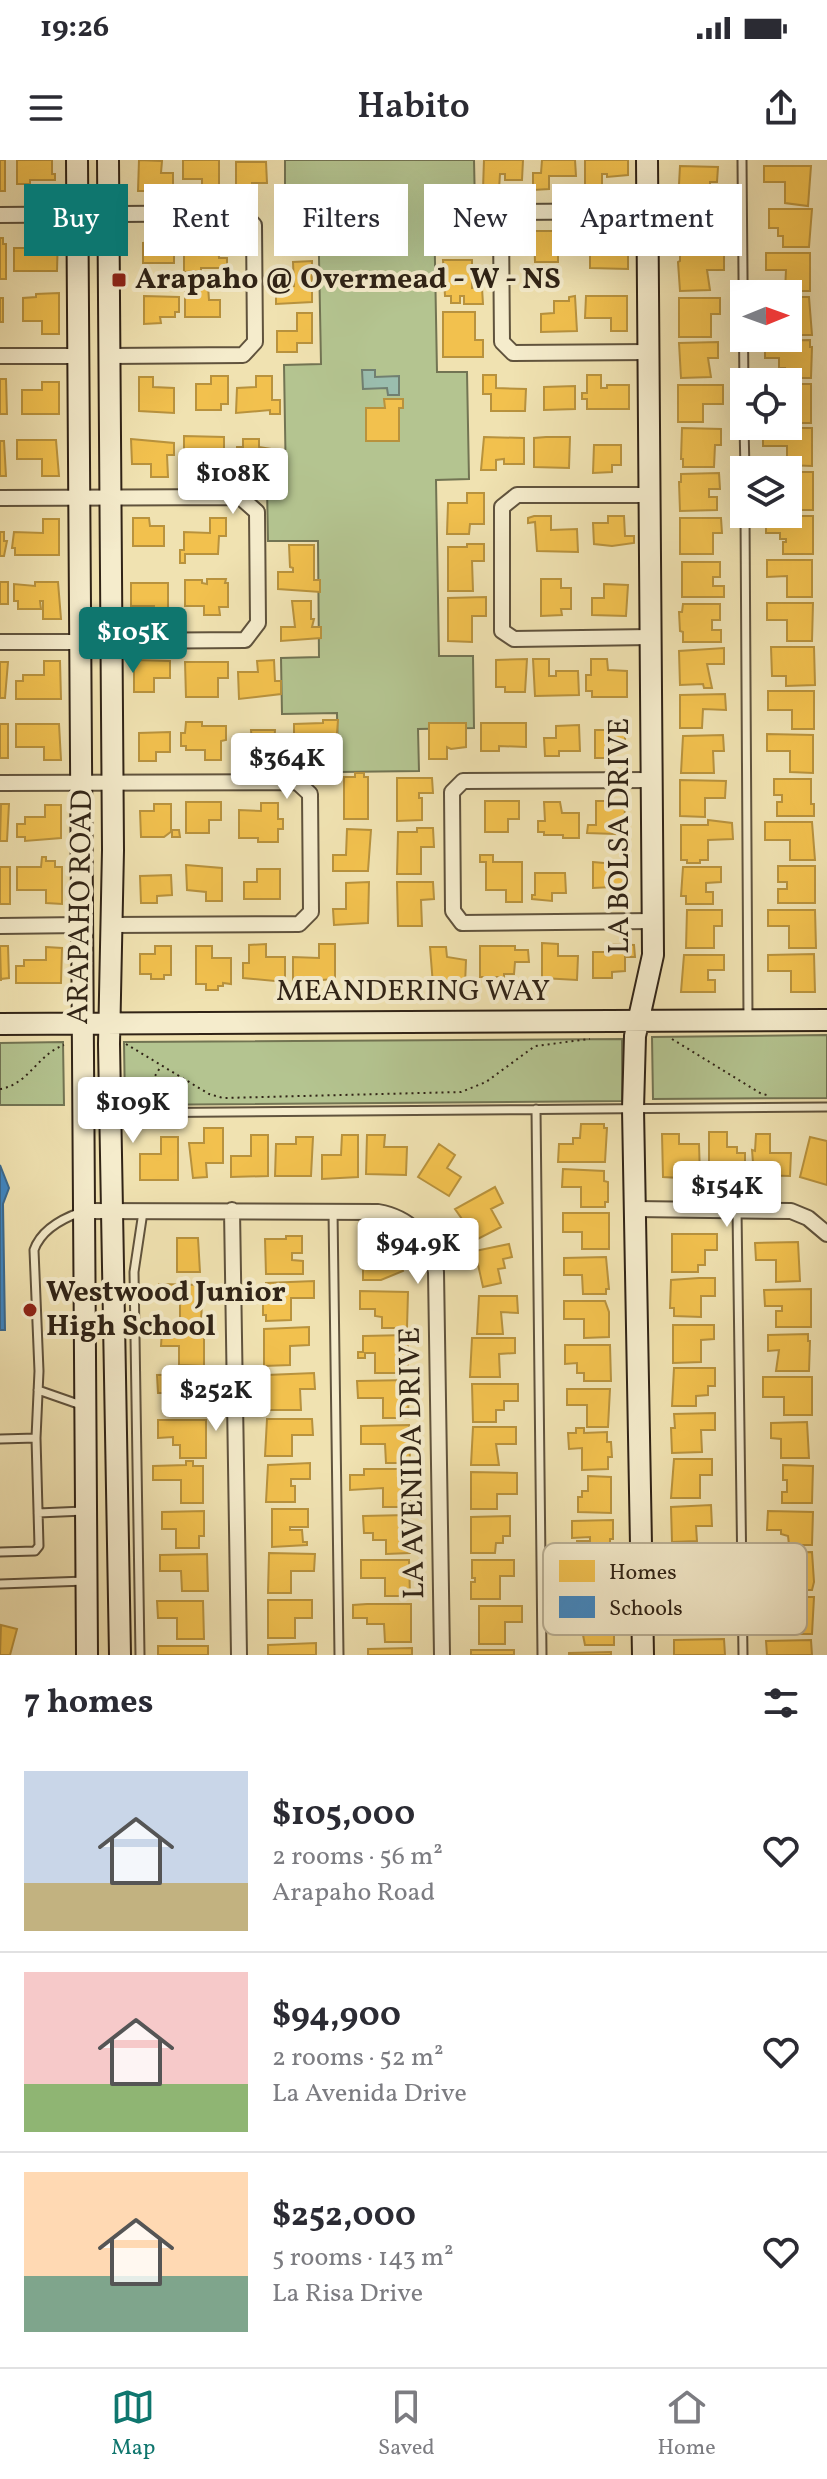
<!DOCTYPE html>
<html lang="en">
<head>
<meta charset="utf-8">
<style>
	:root { --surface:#fff; --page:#f2f2f3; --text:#2b2b33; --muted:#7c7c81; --line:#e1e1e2; --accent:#0f766e }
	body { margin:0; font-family:Vollkorn,serif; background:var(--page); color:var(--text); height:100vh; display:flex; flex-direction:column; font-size:30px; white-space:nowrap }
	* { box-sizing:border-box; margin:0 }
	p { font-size:26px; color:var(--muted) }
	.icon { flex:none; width:44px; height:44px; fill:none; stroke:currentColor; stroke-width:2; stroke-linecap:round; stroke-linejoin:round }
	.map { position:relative; height:1495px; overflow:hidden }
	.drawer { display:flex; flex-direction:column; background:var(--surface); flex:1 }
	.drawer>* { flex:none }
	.top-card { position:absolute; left:24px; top:24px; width:780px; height:72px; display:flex; gap:16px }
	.needle { width:52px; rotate:89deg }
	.tools { position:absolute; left:730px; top:120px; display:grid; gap:16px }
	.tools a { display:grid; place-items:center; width:72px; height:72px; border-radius:0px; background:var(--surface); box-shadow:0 8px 32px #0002; font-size:40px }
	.price { position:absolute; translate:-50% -68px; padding:0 18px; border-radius:8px; background:#fff; color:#222; font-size:26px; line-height:52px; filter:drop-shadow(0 2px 4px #0008) }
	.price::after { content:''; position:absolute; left:50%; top:48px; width:24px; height:18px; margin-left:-12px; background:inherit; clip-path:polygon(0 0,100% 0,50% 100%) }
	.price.active { background:var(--accent); color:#fff }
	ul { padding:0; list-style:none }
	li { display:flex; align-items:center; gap:24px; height:200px; padding:0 24px }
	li+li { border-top:2px solid var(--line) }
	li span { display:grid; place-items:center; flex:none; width:224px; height:160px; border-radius:0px; color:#555 }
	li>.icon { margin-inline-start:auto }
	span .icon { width:96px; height:96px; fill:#fffc; stroke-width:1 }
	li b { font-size:34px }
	h2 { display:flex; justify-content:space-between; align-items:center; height:96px; padding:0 24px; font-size:34px }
	.chip { padding:0 28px; border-radius:0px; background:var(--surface); box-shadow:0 8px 32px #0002; font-size:28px; line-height:72px }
	.chip.active { background:var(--accent); color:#fff }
	.status { display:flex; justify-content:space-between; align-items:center; height:56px; padding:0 40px; background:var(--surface); direction:ltr }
	.status svg { height:22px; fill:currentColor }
	header { display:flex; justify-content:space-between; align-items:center; height:104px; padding:0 24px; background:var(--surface); font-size:36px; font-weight:600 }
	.tab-bar { display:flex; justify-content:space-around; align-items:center; height:112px; border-top:2px solid var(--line); background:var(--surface); font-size:22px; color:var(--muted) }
	.tab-bar a { display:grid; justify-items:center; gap:4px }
	.tab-bar .active { color:var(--accent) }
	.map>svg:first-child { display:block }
	.green { fill:#b4c490; stroke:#727453; stroke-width:2 }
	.water { fill:#9abdae; stroke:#707f71; stroke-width:2 }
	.homes { fill:#f2c14e; stroke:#b8923d; stroke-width:2; fill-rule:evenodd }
	.schools { fill:#3f88c5; stroke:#3a6a90; stroke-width:2 }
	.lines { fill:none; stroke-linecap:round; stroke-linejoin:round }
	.lane-casing { stroke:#60533d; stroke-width:11 }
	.street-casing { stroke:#60533d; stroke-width:18 }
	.secondary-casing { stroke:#302316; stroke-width:24 }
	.path { stroke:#302316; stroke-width:2; stroke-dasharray:2 4; stroke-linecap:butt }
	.lane { stroke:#f5eccc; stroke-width:7 }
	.street { stroke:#f5eccc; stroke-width:14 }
	.secondary { stroke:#f5eccc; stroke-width:20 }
	.poi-dot { fill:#8f2418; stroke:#f5eccc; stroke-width:3 }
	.labels { text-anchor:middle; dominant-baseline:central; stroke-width:8; stroke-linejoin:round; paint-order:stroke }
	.poi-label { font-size:30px; font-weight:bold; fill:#302316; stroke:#f5eccc; text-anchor:start }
	.street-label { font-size:30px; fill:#302316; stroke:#f5eccc }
	.key { fill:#f5eccc; stroke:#bab095; stroke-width:2 }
	.key-label { font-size:22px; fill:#302316 }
</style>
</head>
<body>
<div class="status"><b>19:26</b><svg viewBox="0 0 49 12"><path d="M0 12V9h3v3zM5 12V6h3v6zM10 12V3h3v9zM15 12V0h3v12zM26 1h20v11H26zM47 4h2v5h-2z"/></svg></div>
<header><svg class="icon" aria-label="menu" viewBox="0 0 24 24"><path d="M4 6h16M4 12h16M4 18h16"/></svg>Habito<svg class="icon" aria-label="share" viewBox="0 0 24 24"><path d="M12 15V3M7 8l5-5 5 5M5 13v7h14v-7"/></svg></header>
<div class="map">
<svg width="827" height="1495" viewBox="0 0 827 1495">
	<rect width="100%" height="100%" fill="#f0e2b1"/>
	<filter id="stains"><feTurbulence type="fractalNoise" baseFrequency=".0025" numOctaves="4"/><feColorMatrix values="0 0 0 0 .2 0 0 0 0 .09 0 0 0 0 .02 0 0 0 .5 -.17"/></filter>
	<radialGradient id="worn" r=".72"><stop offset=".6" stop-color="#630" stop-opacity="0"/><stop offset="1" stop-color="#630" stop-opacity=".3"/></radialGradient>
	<path class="green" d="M285,0H474L475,47L434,48L437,212H467L469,319L436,320L439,496H473L474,568L418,569L419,611L338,612L337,553L282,554L281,498L319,497L318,381H268L267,327L286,326L284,205L321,204L318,45H285Z
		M827,875V938L653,939L652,877Z
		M622,879V941L125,945L124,882Z
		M63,882L64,945H0V883Z"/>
	<path class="water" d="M362,210H375V217L399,216V235H388L387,228L363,229Z"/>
	<path class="homes" d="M0,0H5V31H0Z
		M17,0H52V14H55V20H30V24H17Z
		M139,0L162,1L161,13H173V31H138Z
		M183,0H219V30H202V19H183Z
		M484,0H523L522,20H505V14H500L499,29H483Z
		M542,0H575L576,16H549V29L533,30V13H541Z
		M585,0H628V15L607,17V14H602V30L585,29Z
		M236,2H266L267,23H252V30H236Z
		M680,6L718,7L717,22H710V32H719V43H678Z
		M764,6H811L808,46L785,43V22H764Z
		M283,47L313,48L312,83L291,82V86L276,85V69L291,67L292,63H283Z
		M674,49H722L721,70L703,69L702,87H680V66H675L677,56Z
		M769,49H812L809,87H783V76H778V68H769Z
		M467,50H482L483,65H471V90H444V58H467Z
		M534,71H569V89H558V102H535Z
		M590,71H606V85H611V81H628V109L590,108Z
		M202,73H218L219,98H227V108H201V111L184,112V86L202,85Z
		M42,74H58L57,111H14V88H42Z
		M158,75H174V103H143V83L158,82Z
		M0,78H3V84H6V119H0Z
		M766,93H810V131H785L786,110H766Z
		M724,94V110H707L710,130L680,131L678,102L680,101V95Z
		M443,100H472V128H482L483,144H464V136H460V143H451V136H445Z
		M312,101V142L276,144V126H294L293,102Z
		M185,126H208L209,140H220V157H185Z
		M59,133V174H42V161H23V138L36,137V134Z
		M144,136L179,137V152H175V157H160L161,163L144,164Z
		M575,136L577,171L541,172V154L554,153V141H569V137Z
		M586,136H627V171H611V158H585Z
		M788,137H809L812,175H788Z
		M0,138H3V162H0Z
		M679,138H720V154H711V177H679Z
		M443,152H475V180H483V197H443Z
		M297,153H312V183H297V192H277V171H297Z
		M810,180V187H812L811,218H785V208H779V198H765V181Z
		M718,182V198H708L711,217L681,218L679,183Z
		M483,215H496V228L526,229L525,251H491V234H483Z
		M587,215H601V228H607V225H629V249H587V239H582V233H587Z
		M211,216H228V244H221V250H196V224H211Z
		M256,216H272V240H280V254H270V250L236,253L237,228L256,227Z
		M139,217H153V227L174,228V253L139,251Z
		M0,219H6L7,254H0Z
		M42,222H59V254H22V230H42Z
		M788,224H811V263H788Z
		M678,225H723V244H703V262H678Z
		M575,226V249L544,250V227Z
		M384,239H403V248H399V281H366V248H385Z
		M682,268L721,269V285H715L714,307H683V299H681Z
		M763,268H812V306L787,305V286H763Z
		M184,276L224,277V290L219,291L220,315H203V303L184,302Z
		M484,277L524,278V304H504V299L496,300V310H481Z
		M546,277H570L569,308L534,307V278Z
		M131,279L174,283V295H167L168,317H151V304H132Z
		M243,279H259V287L272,289V301H268V308H253V314L237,315V287H243Z
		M17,280H56L59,316H42V299H17Z
		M0,281H4L6,316H0Z
		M594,285H621V305H612V312L593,313Z
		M788,312H813V350H789Z
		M719,313L720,329H709V337H717V350L680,351L679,322H681V314Z
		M467,333H484V364H470L469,374H447L448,343H467Z
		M534,356H551V370L577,369L578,392L537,391L535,362L528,363V358Z
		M608,356H624L625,376H634V383L612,386L594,384L593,363H608Z
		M766,356H813V394H783V382H786V379H780V373H766Z
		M133,358H149L150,366H164V386H133Z
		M210,358H226V376H219L218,394H185V403H180V390H184V372L210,373Z
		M680,358H721L722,373H713V394H680Z
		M43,359H59V395H15V388H12L14,372L43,373Z
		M0,372H4V381H7L4,396H0Z
		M467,384H484V401H472L473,431H448V387H467Z
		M289,385H314V420H320V432L278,429V412H293V408L290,407Z
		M767,400H812V437H787V416L767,417Z
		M682,402H720V417H713V426H724V437H682Z
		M207,419H226L225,423H228V447H219L220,455H204V446H185V420H202V423L207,424Z
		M541,419H561V428H571V449H561L562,455L541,456Z
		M0,422H8V444H0Z
		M35,422H58L61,459H43V441H40L41,449H18V441H14V424L35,426Z
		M131,423H168V458H154V446H131Z
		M604,424L628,425L626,456L592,455V438H604Z
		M486,437V456H472V482L448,481V438Z
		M292,441H311V459H314L312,467H321V478L281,481V467H295Z
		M767,443H813L812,481H787V460H767Z
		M683,444H720V460H712V470H721V482H683V472L680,471L679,452H682Z
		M771,487H814L815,525L786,526V516H772Z
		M724,488V504H707L712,528H704L703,524L680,525L679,491Z
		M527,499L525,532H505V527H496V500Z
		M533,499H549V516H556V511H578L579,535L535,536Z
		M591,499H607L608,510L627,511V537H592V531H586V515H591Z
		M134,500L170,501V518H154V532H134Z
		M274,500L275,521H281V534L239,539L238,512H258L257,501Z
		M44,501H60L61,539H16V521H23V515H44Z
		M0,502H8L5,538H0Z
		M185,502H228V518H218V537H186Z
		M768,531H814V569H792V550H768Z
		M725,534L726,550L703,549L702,568H680V535Z
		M323,560H338L335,599H319V584H313V588H294V564L323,563Z
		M186,562H202V566H226V580L221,581V600H205V590H186V586H181V573H185Z
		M429,563H466V587L451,589L447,587V599H429Z
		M481,563H526V587L499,586V591H481Z
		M0,564H8V598H0Z
		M16,564H59L61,600H44V587H16Z
		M579,565L580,591H559V596H545L544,578H556V566Z
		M251,570H275L273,600H239V582H252Z
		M595,570H625V590H612V598H595Z
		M170,572V592H156V601H139V573Z
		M767,574L813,575V613L790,612V591H767Z
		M723,575L724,591H713L714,613H681L683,576Z
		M355,613H364V617H368V659H344V617H355Z
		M397,618H432L433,633H419V638H422V660L397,661Z
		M774,619H811V644H814V656H777V642H782V635H774Z
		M680,620L726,621L725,638H705V657L680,656Z
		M485,641H519V659H508V672H485Z
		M596,641H612V648H625L624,668H614L615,674L587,673L588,665H596Z
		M186,642H221V660H209V673H186Z
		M544,642H560L562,653H579V678H563V675H544V672H538V661H545Z
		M261,643H278V659H283V669H278V682H258V678H239V650L261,651Z
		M1,644H9L7,681H0Z
		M154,644H171V670H179L180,677H172V671L164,677H141L140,651H154Z
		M45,645H61V678L25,681V677H17V664H25V657H45Z
		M708,660L732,663L733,679L708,680V700H700V703H687V700H681V665H708Z
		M765,662H812L815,700H790V680H765Z
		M417,668H433L434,687H421V714H397L398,672H417Z
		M347,669L371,670L368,711H333V695H346Z
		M480,695H493V702H522V742H506V730H486V702H480Z
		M42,697H46V701H55V707H62V744L46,743V730H17V707H41Z
		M593,702L626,705L627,739H612V727L593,728Z
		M186,705L222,708V741H206V732L187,730Z
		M778,706H815V743H778V729H787V722H778Z
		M0,707H10V744H0Z
		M683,707H721V722L706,723V732H713V744H686V736H681Z
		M257,709H280V739H244V722H257Z
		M535,713H565L566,733H552V741L532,739V735H535Z
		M171,715L172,735L157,736V743H141L140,716Z
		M369,722L368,763L334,765L333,749H346V723Z
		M397,722H433L434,739L421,740L422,766H398Z
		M687,750H722V766H714V788H686Z
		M768,750H815L816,788H789V766H768Z
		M542,783L558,784V796H578L577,820L542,818Z
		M266,784V797H285V822L243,818V803H249V785Z
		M319,784H335V819L293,822V797L319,798Z
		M608,784L634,785L635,797H625V811L612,812V818H593V792H608Z
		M0,786H8L9,818L1,819V821Z
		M155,786H171V815H164V819H151V814H140V794H155Z
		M196,786H212V798H231V824L223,823V826H218V830H206V824H196Z
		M480,786H515V790H528L529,802H515L514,814H504V817H480Z
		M46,787L62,788L61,823H16V806H24V800H46Z
		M430,787H446L447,797L466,800L465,825H433Z
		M814,794L815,832H791V811H768V795Z
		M684,795H724V810H708V820H715V832H681Z
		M581,964H604V968H607L605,1002H558L559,984H573V978H580Z
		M204,968H223V1003H206L207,1017L193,1018L189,983H204Z
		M709,972H727V987H737V993H745V1019H709Z
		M662,974H679V984H699L700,1016L697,1019L663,1017Z
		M756,974H770V993H791L790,1016L754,1015L752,990L755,991Z
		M251,975H268V1016L231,1017V996H251Z
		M342,975H358V1017L322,1019V995H341Z
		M367,975H385L384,987H407L406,1015L366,1014Z
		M161,977H178V1020H140V994H161Z
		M296,977H313L311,1016H275L276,984H296Z
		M810,977L827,981V1025L800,1017Z
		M439,984L455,995L447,1008L461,1017L449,1036L418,1017Z
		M563,1009L604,1011V1021L608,1022V1042H605V1047H581V1027H562Z
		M495,1027L503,1043L491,1049L501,1067L472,1082L466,1071L469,1069L455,1049Z
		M563,1053H609V1089H582V1072H563Z
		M672,1074H717V1090H705V1105H698V1112H672Z
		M286,1076H302V1093H292V1100L303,1101V1114H266L265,1079H286Z
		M389,1076L403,1111L381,1120H363V1106H375L367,1085Z
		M177,1078H198L200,1112H177Z
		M798,1082L800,1121L776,1122V1100H756L755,1083Z
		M509,1084L512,1097L503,1099L505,1108L498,1109L501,1123L483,1127L475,1091Z
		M606,1097L609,1129H606V1134H583L582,1115H564V1098Z
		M699,1118H715V1136H701V1157L674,1156V1148H670L671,1120Z
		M314,1121V1138H291V1160L266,1161V1155H263V1129H266V1123Z
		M159,1124L203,1125L201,1161H180V1141H159Z
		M811,1129V1167H776V1151H782V1146H765L764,1130Z
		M360,1131L408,1132L407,1168H382V1157L375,1156V1149H360Z
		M479,1136H517L518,1153L501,1152L503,1174H477Z
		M564,1141H605L609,1152V1177L584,1178V1159H564Z
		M673,1165H714V1179L701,1180V1202L673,1203Z
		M309,1167V1185L290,1186V1205L264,1206V1169Z
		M162,1170L204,1171V1206L179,1205V1186H161Z
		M808,1174V1181H810L809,1211H776L779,1190L768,1191V1175Z
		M408,1175V1213H375V1193H365V1198H358V1192H363V1176Z
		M472,1178H515V1193L499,1194L500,1217H470Z
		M565,1185H610L611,1221H584V1213H577V1203L565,1204Z
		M674,1208H715V1226H708V1235L696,1236V1246H672Z
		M314,1213L315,1229H300L301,1250H268V1242H265V1222H267V1215Z
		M204,1214L205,1253L179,1254V1233H158L157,1215Z
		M763,1217H812V1255H784V1237H763Z
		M409,1220L408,1258H383V1238H358L357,1221Z
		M472,1224H518V1241H504V1250H496V1262H473Z
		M567,1229H610L608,1267H587V1245H567Z
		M715,1253V1270H701L702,1292L672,1293L671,1268H675L674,1254Z
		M267,1259H312L313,1275H292V1296H265Z
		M158,1260H206V1298H180V1285H173V1277L158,1278Z
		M807,1262L809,1298H781V1279L771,1278V1263Z
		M409,1265L410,1303H386L385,1284H361V1266Z
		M473,1267H516V1284H496L499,1305H471Z
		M576,1268H584V1273L607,1272V1282H611L612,1297H608V1309L582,1310V1288L569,1289L568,1273H576Z
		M674,1299H712V1315H700V1338H671Z
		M186,1301H193V1306H203V1343H181V1320H153V1306L186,1305Z
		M310,1303V1319H291V1326H295V1342H266L268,1305Z
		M783,1305L813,1306L812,1343H782V1332H787V1320H783Z
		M364,1309H410V1347H383V1328L350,1330V1315H364Z
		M471,1312L517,1313V1334H497V1349H471Z
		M588,1316L611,1317V1353L578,1352V1337H582V1331H588Z
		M711,1345L712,1366H696L697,1381L672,1382L671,1347Z
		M272,1349H308V1367H290V1370H302L303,1382H307V1385L272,1387Z
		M204,1351V1376H199V1388H176V1369H162V1352Z
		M768,1351L813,1352L812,1385H789L788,1376L781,1374V1370H767Z
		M407,1355L410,1393L386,1394V1380H373V1373H364L363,1356Z
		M510,1356V1376H503V1383H496L495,1393H471V1357Z
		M613,1360V1379H610V1384H613V1397H577V1381H590V1377L572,1378V1361Z
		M812,1392L814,1422L812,1430H777V1409L764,1407V1393ZM782,1406H792V1414H783Z
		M269,1393L315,1394L314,1411H291V1433H268Z
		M207,1394L208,1431H182L181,1411H160V1395Z
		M361,1400H409L410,1436H385V1418H361Z
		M472,1400H514V1416H500V1439H471V1422H475V1418H472Z
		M770,1437H814L812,1474H791V1453H770Z
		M268,1440H312V1458H295V1478H268Z
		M157,1441H203L204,1479H177V1458H158Z
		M367,1444H411V1482H385L384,1464H367V1458H353V1445Z
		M479,1446H522V1462H505V1484H479Z
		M574,1447H614V1485H585L581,1465H574Z
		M1,1465L17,1469L10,1495H0Z
		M724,1479L725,1495H674V1480Z
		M811,1480L812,1495H767L766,1481Z
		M316,1483V1495H268V1485Z
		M158,1486H208V1495H158Z
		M412,1488V1495H368V1489Z
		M471,1490H514V1495H471Z
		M611,1492V1495H569V1493Z"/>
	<path class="schools" d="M0,1005L9,1028L3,1044L5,1170H0Z"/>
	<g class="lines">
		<defs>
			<path id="lane" d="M742,0L744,232
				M744,266L745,310
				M745,354L748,860
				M536,949L542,1495
				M113,953L827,947
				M737,1050L743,1495
				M333,1051L339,1495
				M38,1230L81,1245
				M0,1279L36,1278
				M38,1353L84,1351
				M0,1392L35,1391L39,1386L36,1278L39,1211L34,1090C41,1070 61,1059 81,1052
				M0,1424L86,1421
				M140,1495L134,1112L143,1052"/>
			<path id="street" d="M647,51L514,52L501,65L502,182L513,193L648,192
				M0,55L242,53L254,65L255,182L243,195L109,196
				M0,196H78
				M649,335H517L502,347V471L514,479L650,477
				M0,338L240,337L257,352L258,463L245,480L111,481
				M0,482H80
				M652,620L463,621L452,632L453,751L462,763L653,761
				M0,623L297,622L310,634L311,752L299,764L111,765
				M0,766L82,765
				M636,1049L791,1051L808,1058L827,1074
				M232,1050L239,1495
				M83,1051L378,1052C412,1058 429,1080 436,1112L442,1495"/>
			<path id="secondary" d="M77,0L87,1495
				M108,0L113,690L109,884L120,1495
				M0,864L827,860
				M643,1495L633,949L635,876L653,795L647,0"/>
		</defs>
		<use href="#lane" class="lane-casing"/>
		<use href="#street" class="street-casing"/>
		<use href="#secondary" class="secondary-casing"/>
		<path class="path" d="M672,879L760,933L770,936
			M126,884L209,934L223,938L461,932L486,922L535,886L590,879
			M152,921L161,906
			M0,929C28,925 38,894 64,885"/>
		<use href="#lane" class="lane"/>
		<use href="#street" class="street"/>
		<use href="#secondary" class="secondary"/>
	</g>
	<g class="poi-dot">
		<rect x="111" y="112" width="16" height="16" rx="4"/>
		<circle cx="30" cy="1150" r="8"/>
	</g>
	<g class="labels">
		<g class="poi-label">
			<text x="135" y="120">Arapaho @ Overmead - W - NS</text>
			<text x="46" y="1133">Westwood Junior<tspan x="46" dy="34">High School</tspan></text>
		</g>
		<g class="street-label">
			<text transform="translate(620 676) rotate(-90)">LA BOLSA DRIVE</text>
			<text transform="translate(81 747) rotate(-89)">ARAPAHO ROAD</text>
			<text x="413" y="832">MEANDERING WAY</text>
			<text transform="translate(413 1303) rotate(-91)">LA AVENIDA DRIVE</text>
		</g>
	</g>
	<rect x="543" y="1383" width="264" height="92" rx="12" class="key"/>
	<rect x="559" y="1400" width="36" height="22" fill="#f2c14e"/>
	<rect x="559" y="1436" width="36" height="22" fill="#3f88c5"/>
	<g class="key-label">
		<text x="609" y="1419">Homes</text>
		<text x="609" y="1455">Schools</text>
	</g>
	<rect width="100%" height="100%" filter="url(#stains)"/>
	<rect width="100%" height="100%" fill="url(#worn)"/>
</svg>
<div class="tools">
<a><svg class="needle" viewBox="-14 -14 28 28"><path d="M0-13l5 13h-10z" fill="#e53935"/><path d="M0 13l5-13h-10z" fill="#7c7c81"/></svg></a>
<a><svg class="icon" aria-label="locate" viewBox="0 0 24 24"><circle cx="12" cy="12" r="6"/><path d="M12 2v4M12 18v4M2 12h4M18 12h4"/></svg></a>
<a><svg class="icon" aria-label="layers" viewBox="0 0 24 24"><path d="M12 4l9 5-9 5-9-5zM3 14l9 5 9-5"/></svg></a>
</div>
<b class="price" style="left:233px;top:356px">$108K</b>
<b class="price active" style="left:133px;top:515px">$105K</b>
<b class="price" style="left:287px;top:641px">$364K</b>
<b class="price" style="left:133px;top:985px">$109K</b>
<b class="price" style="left:727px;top:1069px">$154K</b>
<b class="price" style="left:418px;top:1126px">$94.9K</b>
<b class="price" style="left:216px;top:1273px">$252K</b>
<div class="top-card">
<a class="chip active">Buy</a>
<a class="chip">Rent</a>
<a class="chip">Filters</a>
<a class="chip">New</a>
<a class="chip">Apartment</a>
</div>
</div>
<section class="drawer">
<h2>7 homes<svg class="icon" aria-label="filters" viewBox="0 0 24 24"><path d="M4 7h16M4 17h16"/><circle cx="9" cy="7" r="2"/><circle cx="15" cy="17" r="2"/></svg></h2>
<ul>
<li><span style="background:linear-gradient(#c9d6e8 70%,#c2b280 0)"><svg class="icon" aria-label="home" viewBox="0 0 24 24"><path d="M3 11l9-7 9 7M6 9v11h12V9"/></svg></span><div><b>$105,000</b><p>2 rooms · 56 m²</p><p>Arapaho Road</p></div><svg class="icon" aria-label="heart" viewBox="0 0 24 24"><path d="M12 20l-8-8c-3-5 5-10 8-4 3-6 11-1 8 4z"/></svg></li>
<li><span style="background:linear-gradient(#f6c9c9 70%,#8fb573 0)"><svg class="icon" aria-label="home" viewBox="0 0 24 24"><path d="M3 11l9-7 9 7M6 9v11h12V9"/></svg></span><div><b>$94,900</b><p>2 rooms · 52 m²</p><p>La Avenida Drive</p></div><svg class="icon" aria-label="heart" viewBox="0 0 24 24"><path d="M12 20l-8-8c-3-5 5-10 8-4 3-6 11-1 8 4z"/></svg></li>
<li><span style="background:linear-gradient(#ffd9b3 65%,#7fa58c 0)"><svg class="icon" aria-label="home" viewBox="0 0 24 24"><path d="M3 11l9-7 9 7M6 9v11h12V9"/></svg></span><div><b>$252,000</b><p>5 rooms · 143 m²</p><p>La Risa Drive</p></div><svg class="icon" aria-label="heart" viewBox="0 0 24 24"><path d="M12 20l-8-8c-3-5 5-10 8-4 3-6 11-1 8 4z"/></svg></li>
</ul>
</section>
<nav class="tab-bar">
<a class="active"><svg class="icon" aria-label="map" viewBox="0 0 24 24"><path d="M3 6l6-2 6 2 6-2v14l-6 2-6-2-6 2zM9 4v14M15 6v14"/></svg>Map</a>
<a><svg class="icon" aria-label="saved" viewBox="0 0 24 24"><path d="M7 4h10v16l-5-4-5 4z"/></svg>Saved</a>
<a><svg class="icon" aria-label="home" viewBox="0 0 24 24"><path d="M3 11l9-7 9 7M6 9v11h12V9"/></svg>Home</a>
</nav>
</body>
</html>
